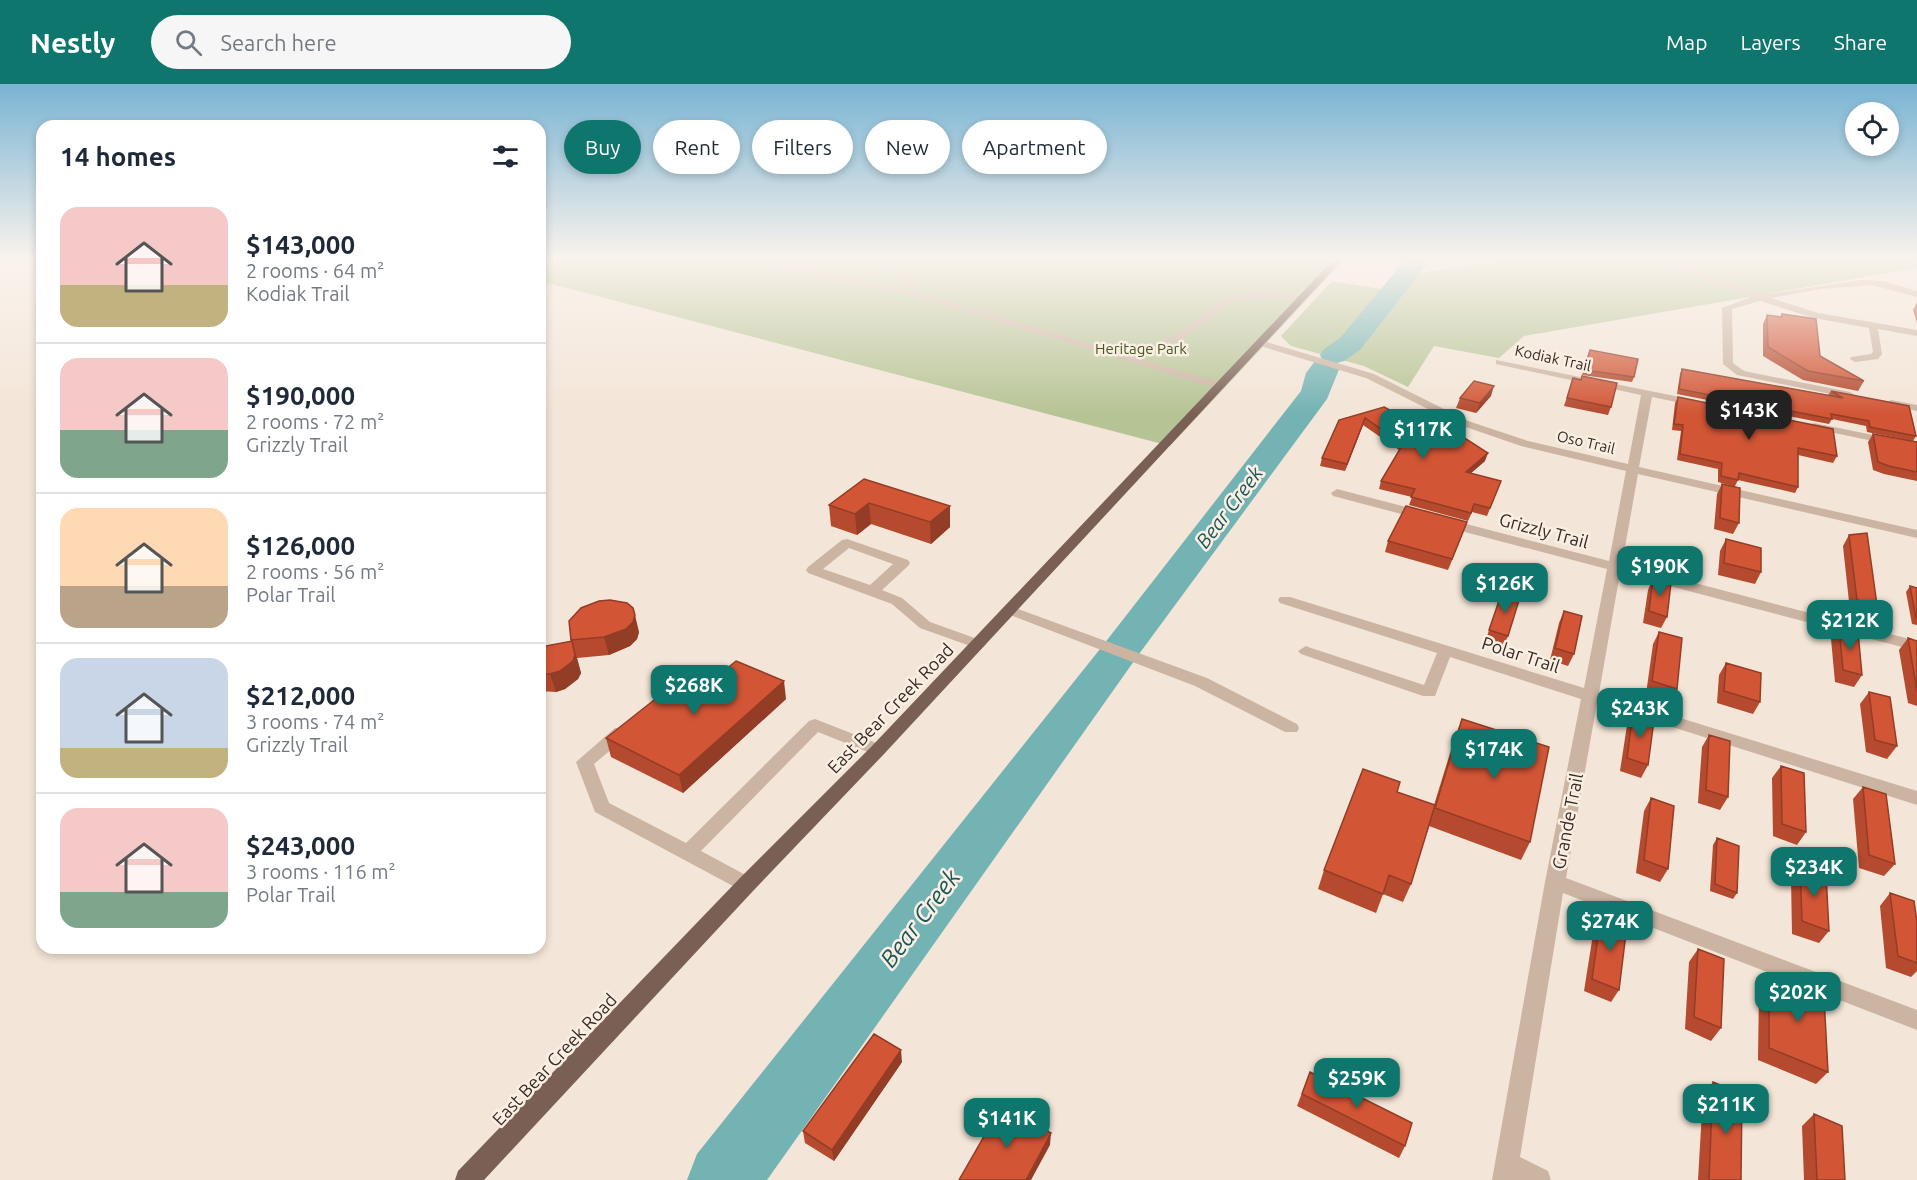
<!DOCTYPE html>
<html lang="en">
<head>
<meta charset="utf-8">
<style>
	:root { --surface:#fff; --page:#f6f6f7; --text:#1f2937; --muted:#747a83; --line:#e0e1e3; --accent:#0f766e }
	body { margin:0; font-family:Ubuntu,sans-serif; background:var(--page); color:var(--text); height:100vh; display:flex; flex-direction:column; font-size:22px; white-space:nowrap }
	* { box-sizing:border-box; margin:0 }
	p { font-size:20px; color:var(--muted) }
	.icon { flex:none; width:33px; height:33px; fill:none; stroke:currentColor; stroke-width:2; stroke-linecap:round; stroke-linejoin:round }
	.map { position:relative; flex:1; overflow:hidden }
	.panel { position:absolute; left:36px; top:36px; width:510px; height:834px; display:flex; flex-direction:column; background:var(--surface); border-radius:18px; box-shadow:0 3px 9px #0003 }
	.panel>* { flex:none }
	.guide { position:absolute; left:564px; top:36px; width:570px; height:54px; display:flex; gap:12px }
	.fabs { position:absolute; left:1845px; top:18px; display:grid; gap:12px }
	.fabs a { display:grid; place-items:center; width:54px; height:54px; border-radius:50%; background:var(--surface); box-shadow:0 3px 9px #0003; font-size:30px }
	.price { position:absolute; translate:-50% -51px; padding:0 14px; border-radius:12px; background:var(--accent); color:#fff; font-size:20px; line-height:39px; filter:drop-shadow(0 2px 3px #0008) }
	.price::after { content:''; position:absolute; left:50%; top:36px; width:18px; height:14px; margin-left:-9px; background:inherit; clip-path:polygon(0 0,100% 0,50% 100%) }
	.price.current { background:#222; color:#fff }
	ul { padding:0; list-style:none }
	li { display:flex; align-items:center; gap:18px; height:150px; padding:0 24px }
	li+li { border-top:2px solid var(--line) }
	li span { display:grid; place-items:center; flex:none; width:168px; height:120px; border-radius:18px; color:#555 }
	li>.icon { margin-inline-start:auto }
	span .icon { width:72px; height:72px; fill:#fffc; stroke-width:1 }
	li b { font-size:26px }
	h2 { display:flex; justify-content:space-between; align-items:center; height:72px; padding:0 24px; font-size:26px }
	.tag { padding:0 21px; border-radius:27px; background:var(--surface); box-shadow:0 3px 9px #0003; font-size:21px; line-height:54px }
	.tag.current { background:var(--accent); color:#fff }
	header { display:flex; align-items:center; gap:36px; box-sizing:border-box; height:84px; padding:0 30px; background:var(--accent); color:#fff }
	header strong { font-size:28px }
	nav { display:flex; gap:33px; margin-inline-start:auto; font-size:21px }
	.search { width:420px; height:54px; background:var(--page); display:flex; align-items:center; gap:15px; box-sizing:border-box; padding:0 21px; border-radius:33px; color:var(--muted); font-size:22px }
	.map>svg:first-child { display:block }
	.green { fill:#b6c495 }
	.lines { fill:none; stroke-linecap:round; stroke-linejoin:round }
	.river { fill:#73b3b3; fill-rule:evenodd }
	.minor { fill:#ccb4a2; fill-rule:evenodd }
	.major { fill:#7a5f54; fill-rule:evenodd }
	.wall { fill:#b54a2e }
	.shaded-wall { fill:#933c26 }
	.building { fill:#d25636; stroke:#933c26; stroke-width:1.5 }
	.labels { text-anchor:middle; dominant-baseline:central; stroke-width:5; stroke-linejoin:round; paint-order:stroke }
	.far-park-label { font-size:15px; fill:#475726; stroke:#fbefe3 }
	.far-street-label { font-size:15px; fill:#362a25; stroke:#fbefe3 }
	.street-label { font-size:18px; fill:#362a25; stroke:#fbefe3 }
	.water-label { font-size:20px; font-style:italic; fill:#17595b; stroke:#fbefe3 }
	.near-water-label { font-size:24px; font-style:italic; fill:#17595b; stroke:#fbefe3 }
</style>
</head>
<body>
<header>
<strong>Nestly</strong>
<div class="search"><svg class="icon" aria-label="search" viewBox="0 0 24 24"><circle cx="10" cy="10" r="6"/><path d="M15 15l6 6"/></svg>Search here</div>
<nav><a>Map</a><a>Layers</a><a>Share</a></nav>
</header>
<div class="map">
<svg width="1917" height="1096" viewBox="0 0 1917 1096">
	<rect width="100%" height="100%" fill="#f3e5d7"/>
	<path class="green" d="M540,176H1344L1170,362L540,197Z
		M1506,176H1917V184L1524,252L1499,274L1434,262L1408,303L1364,282L1291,262L1281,252L1332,197L1393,207L1414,190Z"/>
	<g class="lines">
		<path class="river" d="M1405,176H1430L1360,266L1344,277L1337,279L1340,283L1327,315L1139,570L767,1096H687L697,1070L1104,560L1301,307L1306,289L1315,277L1322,275L1320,271L1324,265L1340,254Z"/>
		<path class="minor" d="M746,176H764L912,207L881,176H890L925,210L1131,272L1177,250L1225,214L1261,207L1301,212L1305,215L1301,218L1261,213L1231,218L1183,254L1140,275L1224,300L1225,302L1220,305L920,214Z
			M1655,176H1668L1762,211L1861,196L1883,197L1917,207V213L1872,201L1821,205L1771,214L1818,229L1917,246V252L1878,245L1882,270L1878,275L1855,278L1850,275L1851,273L1871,270L1873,268L1869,244L1814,234L1760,217L1732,225L1733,279L1744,287L1850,308L1855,311L1850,314L1737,291L1723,280L1722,224L1751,213Z
			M1257,257H1263L1374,290L1468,337L1528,357L1628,380L1641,311L1500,281L1496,280V276L1700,317L1701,319L1696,322L1652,313L1639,383L1917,446V454L1638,390L1622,480L1917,557V567L1620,489L1599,609L1917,707V721L1597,619L1566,794L1917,926V946L1563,809L1520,1073L1548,1087L1551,1096H1492L1545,798L1581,615L1450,573L1435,612H1423L1301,570L1298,567L1306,562L1311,564L1424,601L1437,569L1280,519L1278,516L1280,513H1290L1584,604L1607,485L1442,442L1440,439L1447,435L1609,477L1626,387L1521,362L1460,341L1366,294L1257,261Z
			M1891,316L1917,321V327L1887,321L1886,319Z
			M1814,339L1917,360V366L1810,344L1808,342Z
			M1337,405L1429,429L1430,432L1424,436L1333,412L1331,409Z
			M847,455L908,476L910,479L908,482L882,506L902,514L930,538L983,557L986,560L983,563H973L920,544L892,520L808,489L806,486L808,483L842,456ZM849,464L893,480L870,501L823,485Z
			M1010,522L1207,594L1297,640L1299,644L1297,648H1285L1195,602L1005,529L1003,526L1005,523Z
			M815,635L884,662L887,666L884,670L878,672L818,648L701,767L753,795L756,801L753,807L746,809L595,728L576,678L615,644H627L629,648L627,652L594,680L609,719L686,759L809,637Z"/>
		<path class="major" d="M1333,176H1342L884,670L753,807L484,1096H455L458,1087L739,795L872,662Z"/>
	</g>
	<path class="wall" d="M1917,218V239L1913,226Z
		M1782,230L1820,272L1864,297L1858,307L1803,296L1763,272V240L1767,231L1780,233Z
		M1590,266L1634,293L1632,298L1582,291Z
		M1682,285L1828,311L1831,307L1916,352L1913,357L1867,348L1866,342L1832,335L1829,340L1677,310L1680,290Z
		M1573,294L1611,323L1608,331L1564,322Z
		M1491,312L1476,329L1456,324L1460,314Z
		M1678,313L1837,372L1833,379L1798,371V403L1795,409L1738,396L1735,402L1739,439L1733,450L1714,445L1717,410L1722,400L1733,402L1718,398V385L1677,376L1681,347L1672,346L1675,319Z
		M1384,323L1485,377L1471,389L1501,397L1487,432L1472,428L1468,437L1409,421L1412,413L1379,405L1381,397L1399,366L1363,341L1345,387L1320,382L1322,374L1339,336Z
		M1873,350L1917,358V397L1884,390L1873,386L1868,358Z
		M864,395L950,443L931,460L871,440L857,451L831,442L829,421Z
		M1467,438L1448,486L1385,468L1388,457Z
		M1849,451L1877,521L1869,532L1850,527L1843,462Z
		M1726,455L1761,488L1755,500L1718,491L1720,467Z
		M1653,494L1667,533L1661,544L1643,539L1648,506Z
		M1910,502L1917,504V541L1912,540L1906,508Z
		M1502,508L1508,552L1503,564L1485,558Z
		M1564,527L1574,570L1568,582L1550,576L1559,539Z
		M569,537L639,548L637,555L630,562L609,571L577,574L581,589L578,595L565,605L556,608L540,607V563L571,557Z
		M1839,543L1862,591L1854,603L1835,598L1831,555Z
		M1659,548L1677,605L1670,617L1646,610L1653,560Z
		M1908,554L1917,557V622L1908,619L1899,566Z
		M1726,579L1760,618L1753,630L1717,619L1719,591Z
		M714,595L786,615L683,709L611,673L606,654Z
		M1869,608L1897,662L1887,675L1866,668L1860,620Z
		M1633,629L1648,681L1641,694L1620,687L1627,641Z
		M1462,635L1530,758L1521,776L1429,742L1411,800L1403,818L1383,810L1376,829L1318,805L1324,786L1397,708L1434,721L1455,653Z
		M1709,651L1728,713L1720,726L1698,719L1702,663Z
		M1781,682L1806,748L1797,761L1773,752L1772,694Z
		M1863,703L1895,780L1884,792L1859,784L1853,715Z
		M1651,714L1668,785L1660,798L1636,789L1644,727Z
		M1717,754L1737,809L1733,815L1710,807L1713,761Z
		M1800,782L1829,847L1819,859L1792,850L1791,794Z
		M1890,809L1917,838V887L1911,893L1886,884L1880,822Z
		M1601,831L1619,906L1611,918L1584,907L1594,844Z
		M1698,865L1721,944L1711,957L1685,945L1689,878Z
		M1769,891L1828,988L1816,1000L1758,976L1759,904Z
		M902,978L834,1077L805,1059L803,1047Z
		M1310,988L1405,1062L1399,1074L1297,1022Z
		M1713,998L1741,1096H1698L1703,1010Z
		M1814,1030L1845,1096H1804L1802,1042Z"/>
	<path class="shaded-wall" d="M1494,302L1491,312L1476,329L1480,319Z
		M1365,334L1363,341L1345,387L1347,380Z
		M1488,369L1485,377L1463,396L1466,388Z
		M869,419L871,440L857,451L855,430Z
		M950,422V443L931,460L930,438Z
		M1467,438L1463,449L1448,486L1452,475Z
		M635,531L639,548L637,555L630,562L609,571L604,553Z
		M572,557L581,589L578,595L565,605L556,608L550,590Z
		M784,597L786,615L683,709L679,691Z
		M901,966L902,978L834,1077L832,1066Z
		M1051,1049L1050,1061L1031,1096H1026Z"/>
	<path class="building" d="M1782,230L1816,235L1820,272L1864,297L1808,287L1768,263L1767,231L1782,233Z
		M1590,266L1638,275L1634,293L1584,286Z
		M1682,285L1843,314L1831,307L1909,322L1916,352L1870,343L1869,337L1831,330L1832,335L1679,305Z
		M1582,292L1617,299L1611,323L1567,314L1573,294L1581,296Z
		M1474,297L1494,302L1480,319L1460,314Z
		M1678,313L1833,345L1837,372L1798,364V403L1739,389L1738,396L1721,392L1722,379L1680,370L1683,341L1674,340Z
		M1384,323L1423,344L1443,340L1488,369L1466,388L1501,397L1490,424L1474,420L1471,429L1411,413L1415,405L1381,397L1403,360L1365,334L1347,380L1322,374L1339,336Z
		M1873,350L1917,358V388L1889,382L1878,378Z
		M864,395L950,422L930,438L869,419L855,430L829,421Z
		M1722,400L1740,404L1739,439L1720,434Z
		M1406,422L1467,438L1452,475L1388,457Z
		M1867,449L1877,521L1857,516L1849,451Z
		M1726,455L1761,464V488L1724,479Z
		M1653,494L1671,499L1667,533L1649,527Z
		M1910,502L1917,504V534H1916Z
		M1502,508L1520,513L1508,552L1489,546Z
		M610,516L627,519L633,524L635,531L633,538L626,545L604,553L571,556L569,537L581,524L599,517Z
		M1564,527L1582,532L1574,570L1555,564Z
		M1839,543L1858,548L1862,591L1843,586Z
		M1659,548L1682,554L1677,605L1652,597Z
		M1908,554L1917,557V607Z
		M572,557L575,571L573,577L560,587L550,590H540V563Z
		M736,577L784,597L679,691L606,654L692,586L714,595Z
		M1726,579L1761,589L1760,618L1724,607Z
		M1869,608L1890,613L1897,662L1875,656Z
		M1633,629L1654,636L1648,681L1627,674Z
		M1462,635L1549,663L1530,758L1435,724Z
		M1709,651L1730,657L1728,713L1706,706Z
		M1781,682L1804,689L1806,748L1782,740Z
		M1363,685L1400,698L1397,708L1435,721L1411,800L1389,791L1383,810L1324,786Z
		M1863,703L1886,710L1895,780L1869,771Z
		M1651,714L1674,722L1668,785L1644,776Z
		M1717,754L1739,762L1737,809L1715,800Z
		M1800,782L1826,790L1829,847L1802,837Z
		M1890,809L1914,817L1917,838V879L1898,872Z
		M1601,831L1627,841L1619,906L1592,895Z
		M1698,865L1724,875L1721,944L1694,933Z
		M1769,891L1824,913L1828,988L1769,964Z
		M874,950L901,966L832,1066L803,1047Z
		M1310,988L1412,1039L1405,1062L1302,1010Z
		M1713,998L1742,1010L1741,1096H1709Z
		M1002,1021L1051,1049L1026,1096H959Z
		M1814,1030L1842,1042L1845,1096H1817Z"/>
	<linearGradient id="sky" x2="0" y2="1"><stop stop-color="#79b4d3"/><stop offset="0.53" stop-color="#faf3ed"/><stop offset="1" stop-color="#faf3ed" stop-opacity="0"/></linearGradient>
	<rect width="1917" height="330" fill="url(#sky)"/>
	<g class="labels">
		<g class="far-park-label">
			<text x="1141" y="264">Heritage Park</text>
		</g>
		<g class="far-street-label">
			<text transform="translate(1553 274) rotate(12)">Kodiak Trail</text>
			<text transform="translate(1586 358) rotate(13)">Oso Trail</text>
		</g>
		<g class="street-label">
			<text transform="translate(1544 446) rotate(15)">Grizzly Trail</text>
			<text transform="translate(1521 570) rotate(18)">Polar Trail</text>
			<text transform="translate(890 624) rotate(-46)">East Bear Creek Road</text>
			<text transform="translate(1567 737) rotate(-79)">Grande Trail</text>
			<text transform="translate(554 975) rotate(-47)">East Bear Creek Road</text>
		</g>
		<g class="water-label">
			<text transform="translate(1229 423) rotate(-53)">Bear Creek</text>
		</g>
		<g class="near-water-label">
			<text transform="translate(920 834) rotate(-53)">Bear Creek</text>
		</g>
	</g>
</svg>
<div class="fabs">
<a><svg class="icon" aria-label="locate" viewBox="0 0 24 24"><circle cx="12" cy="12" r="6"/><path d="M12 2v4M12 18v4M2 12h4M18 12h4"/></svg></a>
</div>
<b class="price current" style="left:1749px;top:357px">$143K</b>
<b class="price" style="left:1423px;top:376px">$117K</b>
<b class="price" style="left:1660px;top:513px">$190K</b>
<b class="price" style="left:1505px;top:530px">$126K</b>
<b class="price" style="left:1850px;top:567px">$212K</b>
<b class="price" style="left:694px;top:632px">$268K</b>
<b class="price" style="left:1640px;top:655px">$243K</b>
<b class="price" style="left:1494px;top:696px">$174K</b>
<b class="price" style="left:1814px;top:814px">$234K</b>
<b class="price" style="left:1610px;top:868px">$274K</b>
<b class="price" style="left:1798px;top:939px">$202K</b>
<b class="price" style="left:1357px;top:1025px">$259K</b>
<b class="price" style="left:1726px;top:1051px">$211K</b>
<b class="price" style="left:1007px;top:1065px">$141K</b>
<div class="guide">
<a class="tag current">Buy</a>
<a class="tag">Rent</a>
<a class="tag">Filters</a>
<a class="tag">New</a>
<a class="tag">Apartment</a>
</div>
<section class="panel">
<h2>14 homes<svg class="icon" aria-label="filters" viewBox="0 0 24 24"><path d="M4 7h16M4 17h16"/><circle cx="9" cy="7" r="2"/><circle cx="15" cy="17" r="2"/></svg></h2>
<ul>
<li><span style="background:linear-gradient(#f6c9c9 65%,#c2b280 0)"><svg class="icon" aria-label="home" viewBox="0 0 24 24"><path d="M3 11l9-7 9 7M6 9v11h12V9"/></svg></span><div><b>$143,000</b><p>2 rooms · 64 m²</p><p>Kodiak Trail</p></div></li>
<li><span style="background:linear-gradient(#f6c9c9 60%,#7fa58c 0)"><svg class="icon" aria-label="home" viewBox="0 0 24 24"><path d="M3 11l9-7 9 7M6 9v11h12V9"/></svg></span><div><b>$190,000</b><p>2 rooms · 72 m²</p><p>Grizzly Trail</p></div></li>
<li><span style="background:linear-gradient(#ffd9b3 65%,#b9a48a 0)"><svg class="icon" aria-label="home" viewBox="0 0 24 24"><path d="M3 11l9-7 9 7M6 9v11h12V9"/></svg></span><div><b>$126,000</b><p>2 rooms · 56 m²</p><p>Polar Trail</p></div></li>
<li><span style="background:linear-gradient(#c9d6e8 75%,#c2b280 0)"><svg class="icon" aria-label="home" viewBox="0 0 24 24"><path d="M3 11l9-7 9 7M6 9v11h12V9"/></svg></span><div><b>$212,000</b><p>3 rooms · 74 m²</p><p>Grizzly Trail</p></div></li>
<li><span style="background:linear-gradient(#f6c9c9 70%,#7fa58c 0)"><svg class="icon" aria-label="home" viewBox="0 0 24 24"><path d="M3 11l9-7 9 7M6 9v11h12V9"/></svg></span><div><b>$243,000</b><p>3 rooms · 116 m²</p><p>Polar Trail</p></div></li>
</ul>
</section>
</div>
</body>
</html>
